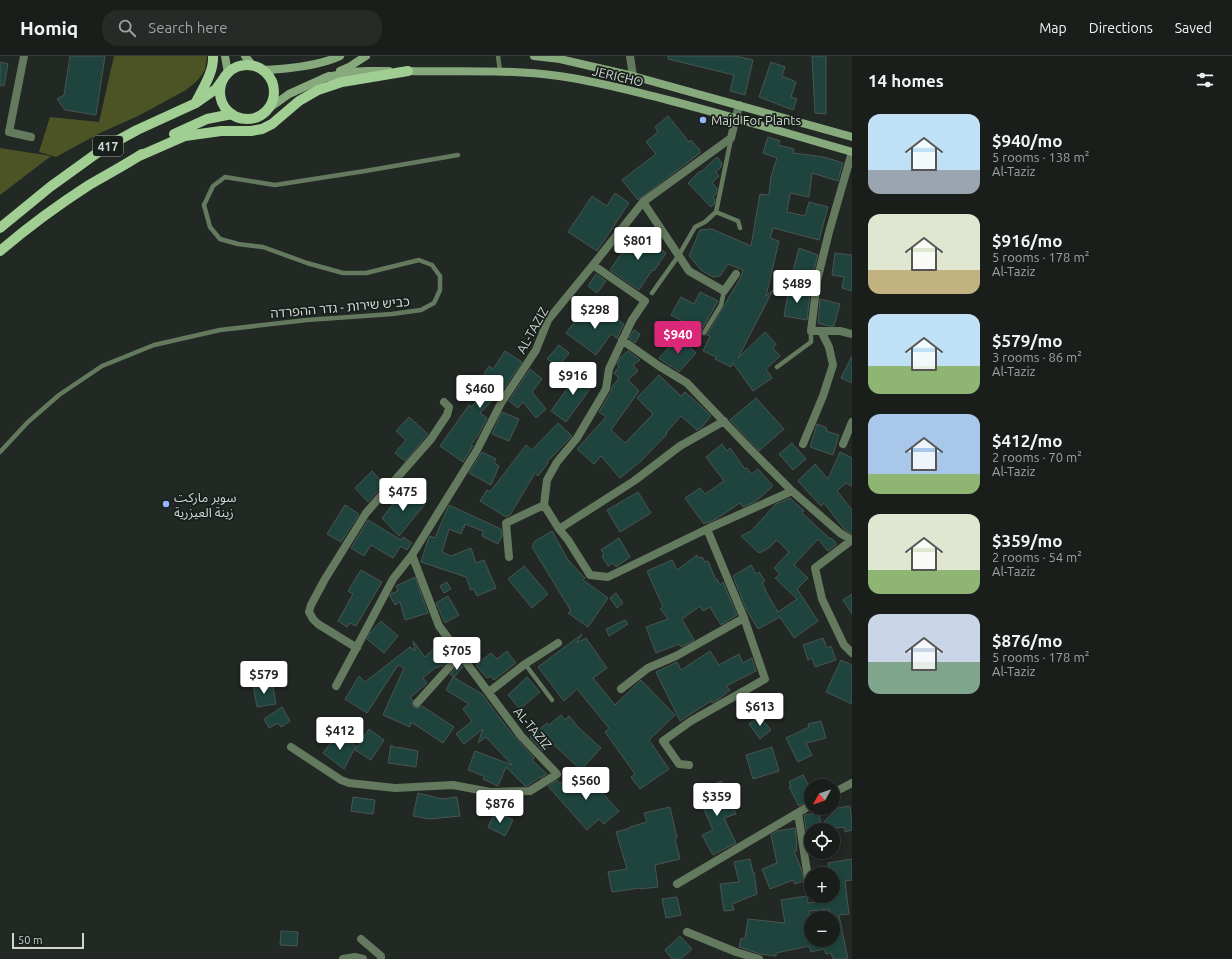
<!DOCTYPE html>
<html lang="en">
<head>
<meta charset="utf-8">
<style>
	:root { --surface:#1a1e1b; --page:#272b28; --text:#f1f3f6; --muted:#9fa2a3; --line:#383c3a; --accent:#db2777 }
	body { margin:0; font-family:Ubuntu,"Noto Sans Arabic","Noto Sans Hebrew",sans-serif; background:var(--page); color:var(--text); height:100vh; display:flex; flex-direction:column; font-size:15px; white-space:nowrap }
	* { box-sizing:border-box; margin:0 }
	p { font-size:13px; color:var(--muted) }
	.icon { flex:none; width:22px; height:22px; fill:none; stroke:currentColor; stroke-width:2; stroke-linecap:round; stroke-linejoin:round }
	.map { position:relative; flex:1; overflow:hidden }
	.panel { display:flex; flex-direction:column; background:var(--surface); width:380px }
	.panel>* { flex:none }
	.needle { width:26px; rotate:230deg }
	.buttons { position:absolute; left:804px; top:723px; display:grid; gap:8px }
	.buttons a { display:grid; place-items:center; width:36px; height:36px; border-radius:50%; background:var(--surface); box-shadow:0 2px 6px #0003,0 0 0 1px var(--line); font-size:20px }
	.scale { position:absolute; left:12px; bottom:10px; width:72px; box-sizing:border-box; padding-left:4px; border:2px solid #d1d6d3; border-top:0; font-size:11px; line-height:14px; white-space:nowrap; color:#d1d6d3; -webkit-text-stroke:3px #181f1b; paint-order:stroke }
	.price { position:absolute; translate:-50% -34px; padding:0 9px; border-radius:4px; background:#fff; color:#222; font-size:13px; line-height:26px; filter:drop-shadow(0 1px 2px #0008) }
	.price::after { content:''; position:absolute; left:50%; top:24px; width:12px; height:9px; margin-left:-6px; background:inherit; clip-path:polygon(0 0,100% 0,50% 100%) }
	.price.selected { background:var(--accent); color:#fff }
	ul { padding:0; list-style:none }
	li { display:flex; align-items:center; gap:12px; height:100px; padding:0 16px }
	li span { display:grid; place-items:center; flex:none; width:112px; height:80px; border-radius:12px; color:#555 }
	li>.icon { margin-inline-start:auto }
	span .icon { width:48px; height:48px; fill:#fffc; stroke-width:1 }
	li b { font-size:17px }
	h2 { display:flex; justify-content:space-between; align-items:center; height:48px; padding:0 16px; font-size:17px }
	header { display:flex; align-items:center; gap:24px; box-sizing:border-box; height:56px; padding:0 20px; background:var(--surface); border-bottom:1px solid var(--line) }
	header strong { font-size:19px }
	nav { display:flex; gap:22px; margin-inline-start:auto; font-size:14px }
	.search { width:280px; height:36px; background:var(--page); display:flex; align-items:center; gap:10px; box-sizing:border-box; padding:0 14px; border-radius:16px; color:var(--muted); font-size:15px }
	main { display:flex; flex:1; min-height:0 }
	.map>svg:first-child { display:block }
	.green { fill:#4c5426 }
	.building { fill:#1e443d; stroke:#4b5452; fill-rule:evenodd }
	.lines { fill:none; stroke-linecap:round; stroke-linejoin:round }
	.service { stroke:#647a5e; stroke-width:4.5 }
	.minor { stroke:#647a5e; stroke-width:8 }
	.secondary { stroke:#87aa7c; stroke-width:8 }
	.primary { stroke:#a1cf93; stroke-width:10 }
	.poi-dot { fill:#97b6fd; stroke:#181f1b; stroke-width:1.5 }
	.labels { text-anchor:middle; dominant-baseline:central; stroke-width:3.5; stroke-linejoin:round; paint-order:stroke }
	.shield { fill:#181f1b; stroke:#9a9f9c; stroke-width:1 }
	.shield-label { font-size:12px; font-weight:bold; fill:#d1d6d3 }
	.street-label { font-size:13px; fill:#d1d6d3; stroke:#181f1b }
	.poi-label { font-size:13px; fill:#d1d6d3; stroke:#181f1b; text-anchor:start }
</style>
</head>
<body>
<header>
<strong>Homiq</strong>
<div class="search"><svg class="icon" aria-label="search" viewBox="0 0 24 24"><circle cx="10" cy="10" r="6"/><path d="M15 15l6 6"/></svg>Search here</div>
<nav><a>Map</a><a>Directions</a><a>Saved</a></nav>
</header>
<main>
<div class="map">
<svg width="852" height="903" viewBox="0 0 852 903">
	<rect width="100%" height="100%" fill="#222824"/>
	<path class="green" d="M114,0H207L205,14L198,24L186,34L138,60L100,77L56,101L39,96L50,61L99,66Z
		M0,92L51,100L0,139Z"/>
	<path class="building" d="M70,0H105L96,59L65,54L57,43L64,39Z
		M668,0H736L753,4L745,39L730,35L734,19L668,3Z
		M812,0H826V58L815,57Z
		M0,6L8,8L4,30L0,29Z
		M771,6L785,11L782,20L796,26L791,41L797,43L793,54L759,41Z
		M668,60L689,86L691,84L700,94V97L638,144L622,124L656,98L646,86L658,76L655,71Z
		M768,81L780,85L778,89L794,93L793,97L824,101L843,107L838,125L812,117L809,141L790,137L787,156L805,160L809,146L828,151L819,184L773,172L770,182L779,185L766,240L773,234L738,302L765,276L776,288L773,292L780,300L766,313L772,322L753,335L733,307L731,311L715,303L716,301L703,295L710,280L707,279L741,221L743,214L728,208L720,220L713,221L702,215L689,200L700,174L712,173L751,190L760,138L769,139L771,121L777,102L763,97Z
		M717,101L722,107L721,111L716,116L719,120L712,127L717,132L716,138L713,141L715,143L714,148L711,151L688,127L700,115L701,116Z
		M615,137L629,147L597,195L568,176L592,140L607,150Z
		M637,177L666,197L654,215L652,214L639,234L610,214L621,198L622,199Z
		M799,192L818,199L812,222L793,215Z
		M835,197L852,199V235L842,232L844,221L832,219Z
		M596,218L606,225L597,237L588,230Z
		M789,232L810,236L807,264L784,260Z
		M700,236L718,245L701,275L671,259L681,241L694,248Z
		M820,243L840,248L834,270H828L818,267Z
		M597,250L624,268L617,282L611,278L596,299L566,277L580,259L588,265Z
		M634,274L640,278L635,287L629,282Z
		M682,283L696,297L679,316L672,310L671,311L659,302L673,287L676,290Z
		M559,289L569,297L558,311L547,303Z
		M505,295L522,306L505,331L480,357L487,362L479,378L471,389L473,390L472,391L463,406L440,390L469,349L471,351L495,326L484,318L489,310L493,313Z
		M628,295L640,304L633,309L638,315L628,324L639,335L611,374L625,387L653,358L637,342L659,319L681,340L685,336L700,349L711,360L702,371L697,374L681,360L666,377L667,378L641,405L620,422L601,400L594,408L577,393L606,361L599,356L611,336L612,331L619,322L614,317L619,311L617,308L620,302Z
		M852,300V327L841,322Z
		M530,313L542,323L532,336L546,353L536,362L523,346L518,352L509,345Z
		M580,315L595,326L566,366L551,355Z
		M756,342L784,373L759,395L730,364Z
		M502,356L519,363L509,385L492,378Z
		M409,361L428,378L405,405L395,397L406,384L396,375Z
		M558,367L572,380L547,406L548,407L538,420L535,417L510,459L506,461L480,445L487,434L490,436L526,389L532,394Z
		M817,368L827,372L826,375L839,379L833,399L810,391Z
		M792,387L806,403L793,414L779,398Z
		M722,388L727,395L730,392L745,413L747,412L752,418L758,413L773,430L755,446L743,451L740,447L718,462L708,467L707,466L704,468L685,442L700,432L705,438L724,425L706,401Z
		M482,396L496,403L494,407L499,410L491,429L469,417Z
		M840,396L852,402V430L846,427L837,435L852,454V478L844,473L824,447L821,450L798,425L815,408L828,423Z
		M372,415L384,428L368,446L355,432Z
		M405,433L425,448L399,480L382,462Z
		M638,436L651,457L620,476L607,454Z
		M790,442L804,455L802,457L830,483L831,482L837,488L828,495L818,483L794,509L808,522L797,533L818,565L794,582L780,561L758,573L746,553L733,520L751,509L756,518L759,516L765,525L762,527L766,534H765L778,556L797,543L775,522L780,518L774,512L789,496L777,484L769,492L759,497L741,480L751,475L776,448Z
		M345,449L359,458L341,486L327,478Z
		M449,449L501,473L502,480L498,488L482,480L483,475L465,468L464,472L463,471V473L461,478L449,473L442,496L451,500L471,492L476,507L484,504L496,532L477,540L474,533L471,534L466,521L421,506L428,484L430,480L435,482Z
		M368,464L401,484L403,481L412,487L407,494L401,490L393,502L371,489L364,500L351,492Z
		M552,475L568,504L585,522L583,524L608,542L588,571L568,557L571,555L532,491L535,485Z
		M619,482L630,501L616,511L613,507L608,510L602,500L604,498L601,494Z
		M697,499L698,502L702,501L705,506L708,505L716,524L717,523L720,529L723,526L737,559L721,569L710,551L703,555L700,550L682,563L694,584L681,591L679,588L656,597L646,571L668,563L660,553L663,551L647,515L672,504L677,514Z
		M524,510L548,538L532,552L508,523Z
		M361,514L382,526L356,570L350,567L347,571L338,565L353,538L348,535Z
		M415,521L428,557L405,564L400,546L395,549L390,540L391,538L398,535L396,530Z
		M447,526L451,533L444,537L440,530Z
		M616,537L623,547L617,552L610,542Z
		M852,538V558L843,544Z
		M448,540L459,559L445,567L436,547Z
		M625,564L628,568L609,580L606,573Z
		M381,565L398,580L384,597L367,583L370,577Z
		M582,578L577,587L586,582L607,612L593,622L615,649L641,624L675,659L649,684L669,713L640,733L631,721L635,718L605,676L609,672L577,633L564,645L538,611Z
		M823,582L827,592L831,590L836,604L815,611L812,602L808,604L803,589Z
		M413,585L425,601L441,586L452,598L450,600H451L442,611L440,609L438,612L436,611L423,622L427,627L410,642L413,644L412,648L414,651L418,652L422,650L454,671L443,687L411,666L410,671L383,659L404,612L398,609L367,657L345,643L359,620L365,626L410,591L415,595Z
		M507,595L516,607L494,624L491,620L487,622L476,609L491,597L497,603Z
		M710,595L719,609L739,598L743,607L752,602L756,615L726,630L730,634L719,643L712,647L711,645L680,665L656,616L677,606L681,614Z
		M841,604L852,609V648L826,636Z
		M460,608L463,611L454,621L450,618Z
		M453,621L482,638L508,673L534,702L532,704L547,718L540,722V721L528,730H525L506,711L498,730L483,723L484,720L468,714L475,695L512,709L486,681L478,687L483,673L464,688L456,678L472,665L463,653L469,648L446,634Z
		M527,621L540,636L520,653L508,639Z
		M265,627L266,633L273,631L276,648L257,651L253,629Z
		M282,651L290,665L281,671L278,667L269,672L264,663Z
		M561,659L565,664L569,660L579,672L601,692L581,714L552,687L543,695L530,681L547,667L549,669Z
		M759,660L771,674L760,683L749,668Z
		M821,665L826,682L806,687L812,699L798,706L786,682L809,671L808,668Z
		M369,673L384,684L371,704L355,694Z
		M338,677L356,690L344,713L323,697Z
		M391,689L396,692L397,691L418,695L416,711L388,707Z
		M772,691L779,715L753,723L746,699Z
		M590,716L606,733L602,737L619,755L604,768L599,763L587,774L548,730L557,724L560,728L563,725L571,733Z
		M803,719L811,734V743L799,750L789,731H791L789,726Z
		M722,725L736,758L724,762L736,787L713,799L702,779L713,774L696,735Z
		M418,737L442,743L457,741L460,760L429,763L413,760Z
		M353,741L375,744L373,758L351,755Z
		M850,750L852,766V774L845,776L844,771L829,773V774H811V788H808L804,759L819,757L821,769L838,752Z
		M670,751L677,782L675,783L680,803L655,809L658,831L640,833V832L612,836L608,816L627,813L616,776L630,772V771L647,766L644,757Z
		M496,755L513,764L505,780L488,771Z
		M795,772L797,790H796L797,795H794L801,812L804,825L795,828L793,824L770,833L762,813L777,807L771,779L777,775Z
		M750,803L753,817L754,816L757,838L732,848L734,854L724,855L720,828L739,826L734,806Z
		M852,803V824L845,825L849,858L839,859L848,903H833L831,897L826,898L824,893L811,896L809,890L776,897V900L760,898L739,891L741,882L745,883L748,863L785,867L781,844L807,840L808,847L828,845L827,840H833V834H836L833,817H830L828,807ZM829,853V860H833V884H811V872L809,855Z
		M677,841L681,859L666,862L662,843Z
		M281,875L298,876L297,890L280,889Z
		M680,880L692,893L681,903H672L665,894Z"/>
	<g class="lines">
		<path class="service" d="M498,0L500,15
			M716,156L731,83
			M652,237L679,199L695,171L705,166L716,156L738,165L740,172
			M704,277L721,249L724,235
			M777,311L811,286V275
			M0,396L28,366L59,339L102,310L154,289L220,274L307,264L392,258L421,254L434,247L440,234V220L432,209L419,204L366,217H343L307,207L263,191L238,188L220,183L210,171L204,149L213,130L225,121L275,129L365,115L458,99
			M525,608L552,644"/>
		<path class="minor" d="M24,0L9,76L31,81
			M630,0L633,20
			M852,96L829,176L817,225L811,275H840L852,278
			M643,146L689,215L724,235L736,218
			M593,209L645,245L632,264L609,313L606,333L577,382L557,406L547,424L544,449L559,473L568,484L590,519L608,521L707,473L792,435
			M622,284L659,310L687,327L750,393L792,435L840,477L852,484
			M803,388L823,340L833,309L829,291L821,275
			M843,388L852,366
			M559,473L634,425L680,390L724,365
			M852,484L815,512L822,543L844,589L852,597
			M509,501L506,467L544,449
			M357,592L318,568L313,563L309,556L311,549L325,523L366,457L431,383L447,359L449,351L444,346
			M336,630L393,523L412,499
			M621,633L648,612L676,600L744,562
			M489,636L525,608L558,587
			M417,647L461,598
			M291,691L341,724L349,727L395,732L453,729L490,736L530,735L557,718L521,680L439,570L412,499L477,394L501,347L536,294L548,264L593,209L643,146L731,82L739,49
			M689,709L679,708L663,685L691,665L765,623L744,562L707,473
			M833,737L852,727
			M798,757L808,822
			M677,828L811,749
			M687,876L736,896L759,903
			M361,883L381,900V903
			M343,903L355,901L363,903"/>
		<path class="secondary" d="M225,0L228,17
			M245,0L253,10
			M534,0L560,3L633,20L852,81
			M262,14C287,13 318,10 340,0
			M340,15L349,11L366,0
			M402,15C455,16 508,13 559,20C596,25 632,35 668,44C730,60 791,78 852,96
			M324,22L350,16L367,15H389
			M268,53L289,38L329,20"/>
		<path class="primary" d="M220 36a27 27 0 1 1 54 0a27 27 0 1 1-54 0Z
			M196,46C203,32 214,16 213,0
			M174,78L207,63L232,58
			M137,101L185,80L221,75H251L262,73L272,68L299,45L318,34L342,26L408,15
			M0,172L50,131L104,92L137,74L196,47L216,33L224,22
			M0,195C28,171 58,149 89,129C106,119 125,109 142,98"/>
	</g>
	<g class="poi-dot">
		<circle cx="703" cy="64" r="4"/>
		<circle cx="166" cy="448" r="4"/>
	</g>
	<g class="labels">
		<rect class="shield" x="93" y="80" width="30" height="20" rx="3"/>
		<g class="shield-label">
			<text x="108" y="90">417</text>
		</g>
		<g class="street-label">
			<text transform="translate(618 20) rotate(13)">JERICHO</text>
			<text transform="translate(340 251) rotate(-5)">כביש שירות - גדר ההפרדה</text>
			<text transform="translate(532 274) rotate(-61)">AL-TAZIZ</text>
			<text transform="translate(533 672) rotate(50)">AL-TAZIZ</text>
		</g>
		<g class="poi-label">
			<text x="711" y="64">Majd For Plants</text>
			<text x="174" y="441">سوبر ماركت<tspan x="174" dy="15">زينة العيزرية</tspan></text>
		</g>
	</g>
</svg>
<div class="buttons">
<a><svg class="needle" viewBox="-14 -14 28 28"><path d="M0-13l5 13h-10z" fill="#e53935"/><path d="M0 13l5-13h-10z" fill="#9fa2a3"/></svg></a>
<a><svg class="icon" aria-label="locate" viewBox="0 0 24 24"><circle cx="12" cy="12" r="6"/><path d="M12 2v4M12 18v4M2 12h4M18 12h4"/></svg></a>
<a>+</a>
<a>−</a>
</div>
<div class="scale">50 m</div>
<b class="price" style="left:638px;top:205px">$801</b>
<b class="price" style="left:797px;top:248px">$489</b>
<b class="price" style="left:595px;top:274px">$298</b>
<b class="price selected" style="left:678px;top:299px">$940</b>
<b class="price" style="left:573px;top:340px">$916</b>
<b class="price" style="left:480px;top:353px">$460</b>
<b class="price" style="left:403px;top:456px">$475</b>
<b class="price" style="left:457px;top:615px">$705</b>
<b class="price" style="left:264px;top:639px">$579</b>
<b class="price" style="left:760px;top:671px">$613</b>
<b class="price" style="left:340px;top:695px">$412</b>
<b class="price" style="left:586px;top:745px">$560</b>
<b class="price" style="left:717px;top:761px">$359</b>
<b class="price" style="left:500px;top:768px">$876</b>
</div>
<section class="panel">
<h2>14 homes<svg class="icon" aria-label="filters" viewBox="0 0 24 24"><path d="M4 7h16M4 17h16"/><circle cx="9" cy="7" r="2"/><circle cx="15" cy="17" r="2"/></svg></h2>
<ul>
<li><span style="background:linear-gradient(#bfe0f5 70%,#9aa5b1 0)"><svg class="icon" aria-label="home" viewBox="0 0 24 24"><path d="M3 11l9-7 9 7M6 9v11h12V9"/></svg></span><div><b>$940/mo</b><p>5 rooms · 138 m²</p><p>Al-Taziz</p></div></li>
<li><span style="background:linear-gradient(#dfe7d0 70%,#c2b280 0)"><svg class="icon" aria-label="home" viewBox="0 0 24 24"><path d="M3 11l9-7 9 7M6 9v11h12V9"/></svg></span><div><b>$916/mo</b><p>5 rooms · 178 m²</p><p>Al-Taziz</p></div></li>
<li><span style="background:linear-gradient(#bfe0f5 65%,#8fb573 0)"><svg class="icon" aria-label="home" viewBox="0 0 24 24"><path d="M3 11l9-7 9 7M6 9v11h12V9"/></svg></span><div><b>$579/mo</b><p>3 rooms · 86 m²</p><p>Al-Taziz</p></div></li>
<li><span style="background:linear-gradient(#a9c7e8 75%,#8fb573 0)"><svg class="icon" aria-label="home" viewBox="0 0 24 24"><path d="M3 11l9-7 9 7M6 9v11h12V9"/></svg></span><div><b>$412/mo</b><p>2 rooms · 70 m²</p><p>Al-Taziz</p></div></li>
<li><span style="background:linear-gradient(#dfe7d0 70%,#8fb573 0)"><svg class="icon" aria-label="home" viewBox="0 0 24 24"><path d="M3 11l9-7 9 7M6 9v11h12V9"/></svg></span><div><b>$359/mo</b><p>2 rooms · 54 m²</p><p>Al-Taziz</p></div></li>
<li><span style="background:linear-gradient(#c9d6e8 60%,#7fa58c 0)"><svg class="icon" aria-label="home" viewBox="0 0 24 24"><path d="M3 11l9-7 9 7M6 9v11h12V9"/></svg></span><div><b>$876/mo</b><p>5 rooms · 178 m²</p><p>Al-Taziz</p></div></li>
</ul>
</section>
</main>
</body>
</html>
